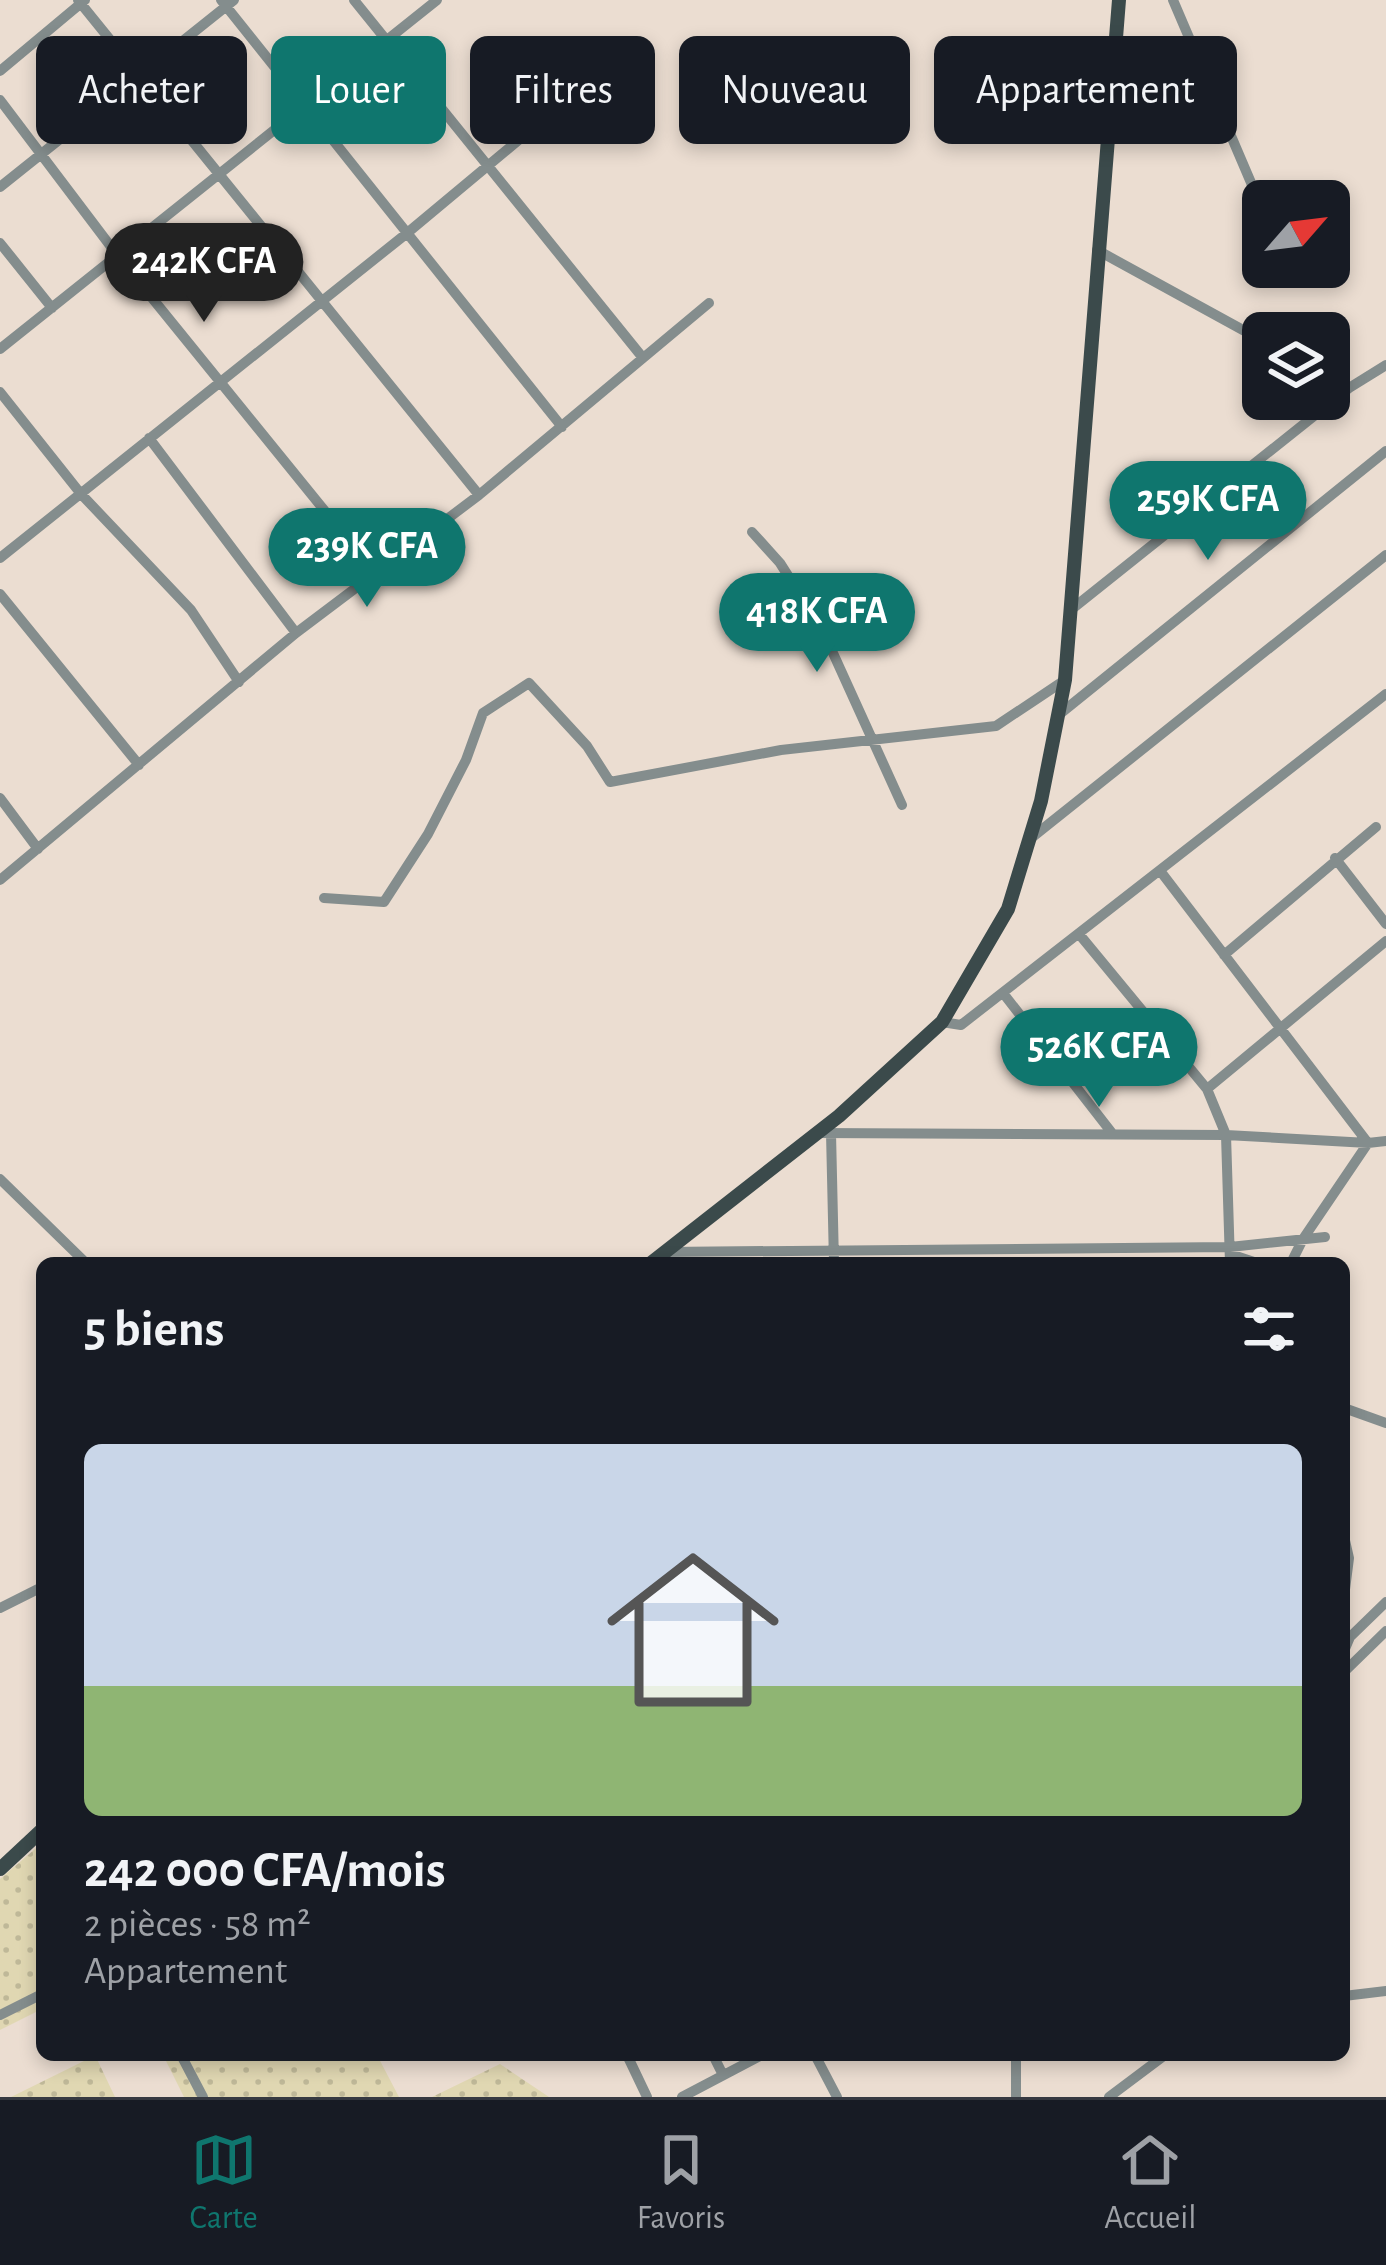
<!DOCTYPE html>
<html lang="fr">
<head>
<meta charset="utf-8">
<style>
	:root { --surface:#171b24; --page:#242831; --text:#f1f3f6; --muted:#9ea1a6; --line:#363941; --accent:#0f766e }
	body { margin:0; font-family:"Alegreya Sans",sans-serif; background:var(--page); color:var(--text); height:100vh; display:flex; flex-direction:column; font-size:45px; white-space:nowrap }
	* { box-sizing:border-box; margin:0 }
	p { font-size:39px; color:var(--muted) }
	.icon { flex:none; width:66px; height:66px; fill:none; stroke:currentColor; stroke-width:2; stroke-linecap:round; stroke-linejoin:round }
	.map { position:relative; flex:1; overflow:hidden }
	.sheet { position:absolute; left:36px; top:1257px; width:1314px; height:804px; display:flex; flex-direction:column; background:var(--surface); border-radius:18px; box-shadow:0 6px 18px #0003 }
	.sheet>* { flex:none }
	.banner { position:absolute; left:36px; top:36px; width:1314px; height:108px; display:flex; gap:24px }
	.needle { width:78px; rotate:62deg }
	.controls { position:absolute; left:1242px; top:180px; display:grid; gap:24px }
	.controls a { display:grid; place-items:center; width:108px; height:108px; border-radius:18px; background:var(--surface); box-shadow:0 6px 18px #0003; font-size:60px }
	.price { position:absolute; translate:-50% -102px; padding:0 27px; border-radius:42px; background:var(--accent); color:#fff; font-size:39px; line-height:78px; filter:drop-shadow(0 3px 6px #0008) }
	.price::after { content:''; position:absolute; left:50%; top:72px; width:36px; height:27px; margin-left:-18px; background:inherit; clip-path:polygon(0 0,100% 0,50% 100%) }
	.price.active { background:#222; color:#fff }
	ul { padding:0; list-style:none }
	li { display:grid; align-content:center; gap:24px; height:636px; padding:0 48px }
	li span { display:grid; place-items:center; height:372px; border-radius:18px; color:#555 }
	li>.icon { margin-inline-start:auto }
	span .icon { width:216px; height:216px; fill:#fffc; stroke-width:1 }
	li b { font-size:51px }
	h2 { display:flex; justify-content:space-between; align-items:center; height:144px; padding:0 48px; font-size:51px }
	.tag { padding:0 42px; border-radius:18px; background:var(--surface); box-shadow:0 6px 18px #0003; font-size:42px; line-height:108px }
	.tag.active { background:var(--accent); color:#fff }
	.menu { display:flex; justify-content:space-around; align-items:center; height:168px; border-top:3px solid var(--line); background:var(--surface); font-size:33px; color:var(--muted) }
	.menu a { display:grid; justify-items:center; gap:6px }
	.menu .active { color:var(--accent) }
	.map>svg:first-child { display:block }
	.sand { fill:url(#sand-dots) }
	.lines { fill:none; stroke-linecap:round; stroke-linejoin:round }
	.minor { stroke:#848d8d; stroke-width:10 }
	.major { stroke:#3b4a4b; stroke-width:14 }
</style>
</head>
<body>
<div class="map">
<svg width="1386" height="2097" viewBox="0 0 1386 2097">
	<defs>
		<pattern id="sand-dots" width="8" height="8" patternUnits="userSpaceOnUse" patternTransform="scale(3)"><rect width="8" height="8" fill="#e0d7b2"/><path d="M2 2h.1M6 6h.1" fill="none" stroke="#bfb898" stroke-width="1.8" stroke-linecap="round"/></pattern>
	</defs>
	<rect width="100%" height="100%" fill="#ebddd1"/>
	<path class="sand" d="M42,1843V2009L0,2030V1879Z
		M95,2055L115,2097H11L88,2059Z
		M163,2055H377L399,2097H184Z
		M500,2064L549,2097H432Z"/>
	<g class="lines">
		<path class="minor" d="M78,0L479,495
			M221,0L562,427
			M354,0L643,358
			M1173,0L1255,192
			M0,71L85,0
			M0,100L118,256L376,574
			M0,187L234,0
			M0,243L52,308
			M1097,250L1263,341
			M0,349L437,0
			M1329,377L1349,388
			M0,392L81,494L191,610L239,682
			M149,438L296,633
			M752,532L780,563L823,631L902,805
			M0,558L406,234L575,93L627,85
			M0,594L139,765
			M1072,609L1349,388L1386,365
			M1061,713L1386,451
			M0,798L38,849
			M1030,839L1386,555
			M1335,858L1386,924
			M1161,872L1368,1143L1303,1239L1291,1263
			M0,880L296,633L479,495L709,303
			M324,898L384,902L428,834L466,760L483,713L529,683L587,746L610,782L781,750L996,726L1065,680
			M1079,934L1207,1089L1226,1135L1230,1263
			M1224,955L1376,827
			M1003,993L1112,1133
			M942,1022L961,1025L1386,694
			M1207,1089L1386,941
			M816,1133L1226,1135L1368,1143L1386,1141
			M831,1133L834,1263
			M0,1179L86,1263
			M665,1252L1230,1247L1325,1237
			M1230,1254L1257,1263
			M1344,1408L1386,1423
			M1344,1536L1349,1558L1344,1597
			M0,1608L42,1587
			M1344,1651L1350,1637L1386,1602
			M1344,1672L1386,1631
			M1344,1996L1386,1991
			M0,2015L42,1994
			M181,2055L203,2097
			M627,2055L647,2097
			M713,2055L723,2075
			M815,2055L837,2097
			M682,2097L762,2055
			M1016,2097V2055
			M1109,2097L1165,2055"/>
		<path class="major" d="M651,1263L839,1116L942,1022L1008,909L1041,801L1065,680L1119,0
			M0,1869L42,1830"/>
	</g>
</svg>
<div class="controls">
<a><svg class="needle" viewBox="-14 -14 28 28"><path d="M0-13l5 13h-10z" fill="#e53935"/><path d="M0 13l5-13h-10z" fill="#9ea1a6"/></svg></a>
<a><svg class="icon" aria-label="layers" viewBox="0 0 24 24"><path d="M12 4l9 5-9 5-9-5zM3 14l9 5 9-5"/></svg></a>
</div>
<b class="price active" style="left:204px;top:325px">242K CFA</b>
<b class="price" style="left:1208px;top:563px">259K CFA</b>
<b class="price" style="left:367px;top:610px">239K CFA</b>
<b class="price" style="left:817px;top:675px">418K CFA</b>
<b class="price" style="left:1099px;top:1110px">526K CFA</b>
<div class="banner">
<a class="tag">Acheter</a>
<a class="tag active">Louer</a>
<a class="tag">Filtres</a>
<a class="tag">Nouveau</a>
<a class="tag">Appartement</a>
</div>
<section class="sheet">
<h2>5 biens<svg class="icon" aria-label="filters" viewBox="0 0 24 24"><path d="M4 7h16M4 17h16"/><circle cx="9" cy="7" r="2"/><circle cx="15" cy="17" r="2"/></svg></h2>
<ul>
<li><span style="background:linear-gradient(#c9d6e8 65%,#8fb573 0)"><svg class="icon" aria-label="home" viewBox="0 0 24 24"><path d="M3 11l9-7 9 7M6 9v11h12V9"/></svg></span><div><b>242 000 CFA/mois</b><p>2 pièces · 58 m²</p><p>Appartement</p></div></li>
</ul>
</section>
</div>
<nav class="menu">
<a class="active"><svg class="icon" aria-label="map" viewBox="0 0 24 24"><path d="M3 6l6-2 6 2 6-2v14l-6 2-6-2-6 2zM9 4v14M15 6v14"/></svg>Carte</a>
<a><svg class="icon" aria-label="saved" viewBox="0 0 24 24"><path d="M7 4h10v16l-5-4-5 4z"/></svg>Favoris</a>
<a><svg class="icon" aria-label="home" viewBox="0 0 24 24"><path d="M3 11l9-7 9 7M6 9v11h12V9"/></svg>Accueil</a>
</nav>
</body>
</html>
